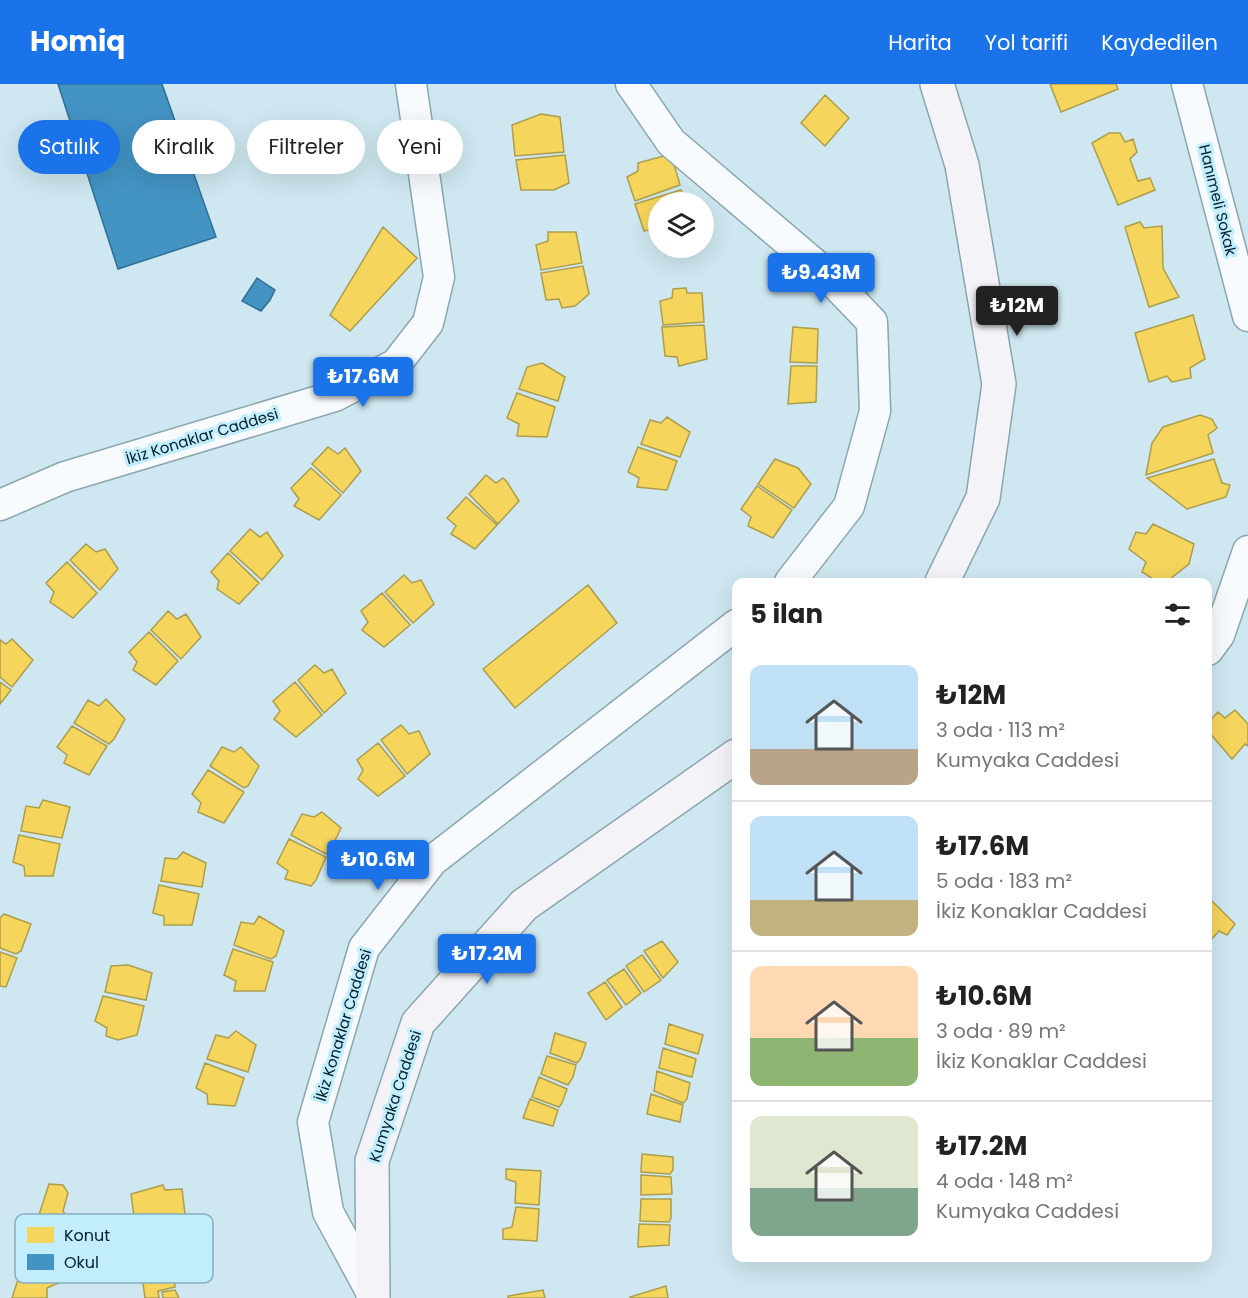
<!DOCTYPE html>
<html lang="tr">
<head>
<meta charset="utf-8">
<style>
	:root { --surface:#fff; --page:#f2f2f2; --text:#222; --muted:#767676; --line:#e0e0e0; --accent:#1a73e8 }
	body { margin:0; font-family:Poppins,sans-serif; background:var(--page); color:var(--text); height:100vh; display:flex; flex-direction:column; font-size:22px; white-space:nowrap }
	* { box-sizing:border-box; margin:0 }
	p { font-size:20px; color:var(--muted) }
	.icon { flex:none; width:33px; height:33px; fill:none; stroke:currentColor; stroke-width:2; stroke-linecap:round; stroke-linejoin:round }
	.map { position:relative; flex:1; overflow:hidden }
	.drawer { position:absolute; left:732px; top:494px; width:480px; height:684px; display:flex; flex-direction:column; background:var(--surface); border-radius:12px; box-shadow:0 6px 24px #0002 }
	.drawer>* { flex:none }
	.hud { position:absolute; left:18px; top:36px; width:570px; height:54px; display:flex; gap:12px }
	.controls { position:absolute; left:648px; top:108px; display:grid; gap:12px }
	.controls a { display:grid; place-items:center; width:66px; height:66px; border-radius:50%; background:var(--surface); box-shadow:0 6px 24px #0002; font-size:30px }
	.price { position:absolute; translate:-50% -51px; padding:0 14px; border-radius:6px; background:var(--accent); color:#fff; font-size:20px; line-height:39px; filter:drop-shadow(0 2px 3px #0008) }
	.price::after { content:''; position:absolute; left:50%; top:36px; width:18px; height:14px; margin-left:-9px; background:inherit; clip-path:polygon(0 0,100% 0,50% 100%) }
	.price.active { background:#222; color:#fff }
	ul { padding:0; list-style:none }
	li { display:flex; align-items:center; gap:18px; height:150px; padding:0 18px }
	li+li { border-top:2px solid var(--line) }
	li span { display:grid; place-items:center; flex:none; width:168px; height:120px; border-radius:12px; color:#555 }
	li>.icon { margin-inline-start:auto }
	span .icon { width:72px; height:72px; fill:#fffc; stroke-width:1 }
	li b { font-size:26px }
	h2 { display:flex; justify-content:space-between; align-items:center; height:72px; padding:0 18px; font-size:26px }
	.pill { padding:0 21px; border-radius:27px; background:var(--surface); box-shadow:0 6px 24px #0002; font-size:21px; line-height:54px }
	.pill.active { background:var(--accent); color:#fff }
	header { display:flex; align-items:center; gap:36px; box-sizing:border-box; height:84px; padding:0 30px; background:var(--accent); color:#fff }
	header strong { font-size:28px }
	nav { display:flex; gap:33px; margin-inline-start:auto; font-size:21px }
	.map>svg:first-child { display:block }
	.homes { fill:#f6d55c; stroke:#ac9e4d; stroke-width:1.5 }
	.schools { fill:#4393c3; stroke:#2f7095; stroke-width:1.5 }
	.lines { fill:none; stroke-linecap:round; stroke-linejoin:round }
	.minor-casing { stroke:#8ca6af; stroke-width:33 }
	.secondary-casing { stroke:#8ca6af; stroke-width:36 }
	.minor { stroke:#f8fbfd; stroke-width:30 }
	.secondary { stroke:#f4f4f8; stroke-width:33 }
	.labels { text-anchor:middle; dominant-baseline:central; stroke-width:6; stroke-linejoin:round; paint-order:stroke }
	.street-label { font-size:15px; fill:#001f29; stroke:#c1edfd }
	.key { fill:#c1edfd; stroke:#87afbd; stroke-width:1.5 }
	.key-label { font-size:16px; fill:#001f29 }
</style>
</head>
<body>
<header>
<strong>Homiq</strong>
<nav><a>Harita</a><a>Yol tarifi</a><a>Kaydedilen</a></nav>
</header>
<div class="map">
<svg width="1248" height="1214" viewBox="0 0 1248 1214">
	<rect width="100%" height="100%" fill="#cee7f0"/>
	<path class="homes" d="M1050,0H1116L1118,5L1061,28Z
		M825,11L849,34L825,62L801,39Z
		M541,30L560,33L564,68L515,72L512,41Z
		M1109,49H1120L1125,58L1133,55L1137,68L1130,75L1138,97L1150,94L1155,106L1118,121L1092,59Z
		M671,70L680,101L635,117L627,93L638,87V79Z
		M565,71L569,99L554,106H521L516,76Z
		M681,106L685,118H658V150L655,145L644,147L635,120Z
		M1140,138L1144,144L1162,142L1163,184L1179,213L1149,223L1125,143Z
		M383,143L417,174L350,247L330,231Z
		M548,148H576L582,179L541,186L536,161L548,157Z
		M583,182L589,210L575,222L562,224L559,215L546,216L541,189Z
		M686,204L687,209H702L704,238L663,241L660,217L672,214L673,205Z
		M1193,231L1205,275L1190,284L1191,294L1172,298L1167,292L1149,298L1135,249Z
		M704,241L707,275L679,282L677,273L665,272L662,243Z
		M793,243L818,245L817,279L790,278Z
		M542,279L565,293L558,317L519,305L527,283Z
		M791,282H817L816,318L788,320Z
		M517,309L555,323L547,353L517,352L519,340L507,334Z
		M1200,331L1212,335L1217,344L1208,351L1213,369L1146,391L1152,359L1163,343Z
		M667,333L690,348L680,373L641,360L650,336L661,339Z
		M328,363L338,370L345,364L361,387L343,409L312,380Z
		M638,363L677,377L667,406L637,403L639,394L628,388Z
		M775,375L798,384L811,400L794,424L758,400Z
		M1214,375L1222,399L1230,401L1226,413L1187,425L1147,394Z
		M311,384L341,411L319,436L294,422L299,415L291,404Z
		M486,391L496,399L503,394L507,398L519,417L498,440L469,410Z
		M757,402L792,426L773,454L748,442L751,433L741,425Z
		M466,413L497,441L475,465L451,450L456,442L447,434Z
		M1153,440L1194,460L1189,480L1166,498H1158L1142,488L1146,478L1129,465L1136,448L1146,450Z
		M250,445L260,453L267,448L283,472L262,496L230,467Z
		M86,460L96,468L105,465L118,485L100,506L70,476Z
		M228,469L259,499L239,520L217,505L219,497L211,488Z
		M67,478L97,509L73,534L50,518L54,508L46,499Z
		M404,491L412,499L421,496L434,520L413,539L385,508Z
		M588,501L617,539L515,624L483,585Z
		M382,509L410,541L384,563L362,546L368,538L361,527Z
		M168,527L177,535L186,530L201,553L181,575L151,546Z
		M149,548L178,577L156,601L133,586L137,578L129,568Z
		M12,555L33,576L12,603L0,593V556L6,560Z
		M315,581L324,589L332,585L346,609L324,629L298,596Z
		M0,598L11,606L0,620Z
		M295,598L322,631L296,653L274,635L280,627L273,617Z
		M106,615L125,635L114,655L109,660L74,639L88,616L99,622Z
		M1235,626L1248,640V662L1245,660L1232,675L1208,647V639L1218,628L1225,634Z
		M401,641L409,650L419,647L430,670L407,690L381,656Z
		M72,642L107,662L89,691L64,679L67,671L57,663Z
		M378,659L405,692L378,712L358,695L363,686L357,676Z
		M222,663L234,668L241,663L259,682L248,702L244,704L210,682Z
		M208,686L244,708L224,739L198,728L201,719L192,710Z
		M43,716L70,723L62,754L21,747L26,722L39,724Z
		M322,728L341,744L330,767L326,770L291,751L302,730L314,733Z
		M19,751L60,760L53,792H25L24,782L13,778Z
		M289,755L326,773L316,796L311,802L285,795L288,787L277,779Z
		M183,768L206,779L202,803L161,797L165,774L177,775Z
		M159,801L199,810L192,841H164V832L153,829Z
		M1208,813L1235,840L1227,851L1219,847L1208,859Z
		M4,830L31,840L21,867L16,870L0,864V834Z
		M259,832L284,847L276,872L271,875L234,861L241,838L254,840Z
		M662,857L678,878L663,894L644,867Z
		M233,865L273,878L265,907H234L236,897L224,891Z
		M0,868L17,874L6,903L0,902Z
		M642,871L661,896L644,908L626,882Z
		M128,881L152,889L146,916L105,908L111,882Z
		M624,885L641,909L626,921L607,896Z
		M605,898L622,923L606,936L588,909Z
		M103,912L144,922L137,951L118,956L106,952L107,944L95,937Z
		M669,940L703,951L698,970L665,960Z
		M236,947L256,961L248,988L207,975L216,951L228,954Z
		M555,949L586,959L581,974L577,979L550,969Z
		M663,964L696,975L692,993L659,984Z
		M547,972L576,981L573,993L568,1001L541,990Z
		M205,979L244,994L235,1022L208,1020L207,1010L196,1004Z
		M657,987L690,999L687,1015L683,1019L654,1007Z
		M539,993L567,1005L562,1019L559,1023L532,1013Z
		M651,1010L683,1021L680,1038L647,1030Z
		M530,1015L558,1026L553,1042L523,1034Z
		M642,1070L673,1073V1086L670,1090L641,1088Z
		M506,1085L541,1087L539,1121L515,1119L516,1098L506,1095Z
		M641,1091L671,1093L672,1110L641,1111Z
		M49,1100L63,1101L68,1109L63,1127L80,1151V1177L66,1196L47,1204V1214H12Z
		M163,1101L165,1106L182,1105L192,1188L174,1191L175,1203L158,1207L159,1214H145L131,1110Z
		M641,1115H671V1134L669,1138L640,1137Z
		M516,1123L539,1125L537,1157L503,1155V1145L512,1143Z
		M639,1140L670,1141L669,1161L638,1163Z
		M666,1202L668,1214H631L630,1213Z
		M175,1206L179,1214H163L162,1208Z
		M543,1206L545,1214H508V1212Z"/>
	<path class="schools" d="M58,0H162L216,153L118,185Z
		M257,194L275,206L270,216L261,227L242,217Z"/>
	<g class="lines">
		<defs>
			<path id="minor" d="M631,0L671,58L825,189L872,238L875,327L849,422L790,498
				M1187,0L1248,232
				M0,421L65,393L335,312L396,280L428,239L439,193L411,0
				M1208,566L1219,551L1248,467
				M373,1211L328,1128L313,1038L364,864L432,777L736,541"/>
			<path id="secondary" d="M937,0L962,81L999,300L983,414L942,498
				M373,1214L372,1077L418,939L524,821L736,672"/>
		</defs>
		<use href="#minor" class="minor-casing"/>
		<use href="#secondary" class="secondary-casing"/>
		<use href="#minor" class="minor"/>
		<use href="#secondary" class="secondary"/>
	</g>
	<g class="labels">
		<g class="street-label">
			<text transform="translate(1218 116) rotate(76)">Hanımeli Sokak</text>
			<text transform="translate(202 352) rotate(-17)">İkiz Konaklar Caddesi</text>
			<text transform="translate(343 941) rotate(-73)">İkiz Konaklar Caddesi</text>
			<text transform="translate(395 1012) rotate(-72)">Kumyaka Caddesi</text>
		</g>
	</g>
	<rect x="15" y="1130" width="198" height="69" rx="9" class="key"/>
	<rect x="27" y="1143" width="27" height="16" fill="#f6d55c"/>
	<rect x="27" y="1170" width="27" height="16" fill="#4393c3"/>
	<g class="key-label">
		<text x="64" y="1157">Konut</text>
		<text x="64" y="1184">Okul</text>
	</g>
</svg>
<div class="controls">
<a><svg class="icon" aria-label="layers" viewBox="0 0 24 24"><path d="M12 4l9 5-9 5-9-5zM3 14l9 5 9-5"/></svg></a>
</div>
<b class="price" style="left:821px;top:220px">₺9.43M</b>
<b class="price active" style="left:1017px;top:253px">₺12M</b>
<b class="price" style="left:363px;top:324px">₺17.6M</b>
<b class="price" style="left:378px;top:807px">₺10.6M</b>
<b class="price" style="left:487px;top:901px">₺17.2M</b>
<div class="hud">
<a class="pill active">Satılık</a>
<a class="pill">Kiralık</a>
<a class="pill">Filtreler</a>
<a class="pill">Yeni</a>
</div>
<section class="drawer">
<h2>5 ilan<svg class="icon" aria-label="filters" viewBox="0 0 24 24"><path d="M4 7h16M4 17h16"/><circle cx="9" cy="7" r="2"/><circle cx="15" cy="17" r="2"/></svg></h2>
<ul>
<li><span style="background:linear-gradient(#bfe0f5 70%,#b9a48a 0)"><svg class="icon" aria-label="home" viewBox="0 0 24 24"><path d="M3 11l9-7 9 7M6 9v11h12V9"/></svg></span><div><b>₺12M</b><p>3 oda · 113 m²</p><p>Kumyaka Caddesi</p></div></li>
<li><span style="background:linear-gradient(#bfe0f5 70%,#c2b280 0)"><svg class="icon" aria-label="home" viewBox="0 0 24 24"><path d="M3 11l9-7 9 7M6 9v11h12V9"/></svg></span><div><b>₺17.6M</b><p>5 oda · 183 m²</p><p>İkiz Konaklar Caddesi</p></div></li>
<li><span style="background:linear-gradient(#ffd9b3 60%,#8fb573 0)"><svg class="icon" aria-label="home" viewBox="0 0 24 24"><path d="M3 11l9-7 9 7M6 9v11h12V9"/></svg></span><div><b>₺10.6M</b><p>3 oda · 89 m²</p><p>İkiz Konaklar Caddesi</p></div></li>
<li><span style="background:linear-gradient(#dfe7d0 60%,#7fa58c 0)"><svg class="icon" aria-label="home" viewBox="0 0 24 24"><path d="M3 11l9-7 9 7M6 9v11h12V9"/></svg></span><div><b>₺17.2M</b><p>4 oda · 148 m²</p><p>Kumyaka Caddesi</p></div></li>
</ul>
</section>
</div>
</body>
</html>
